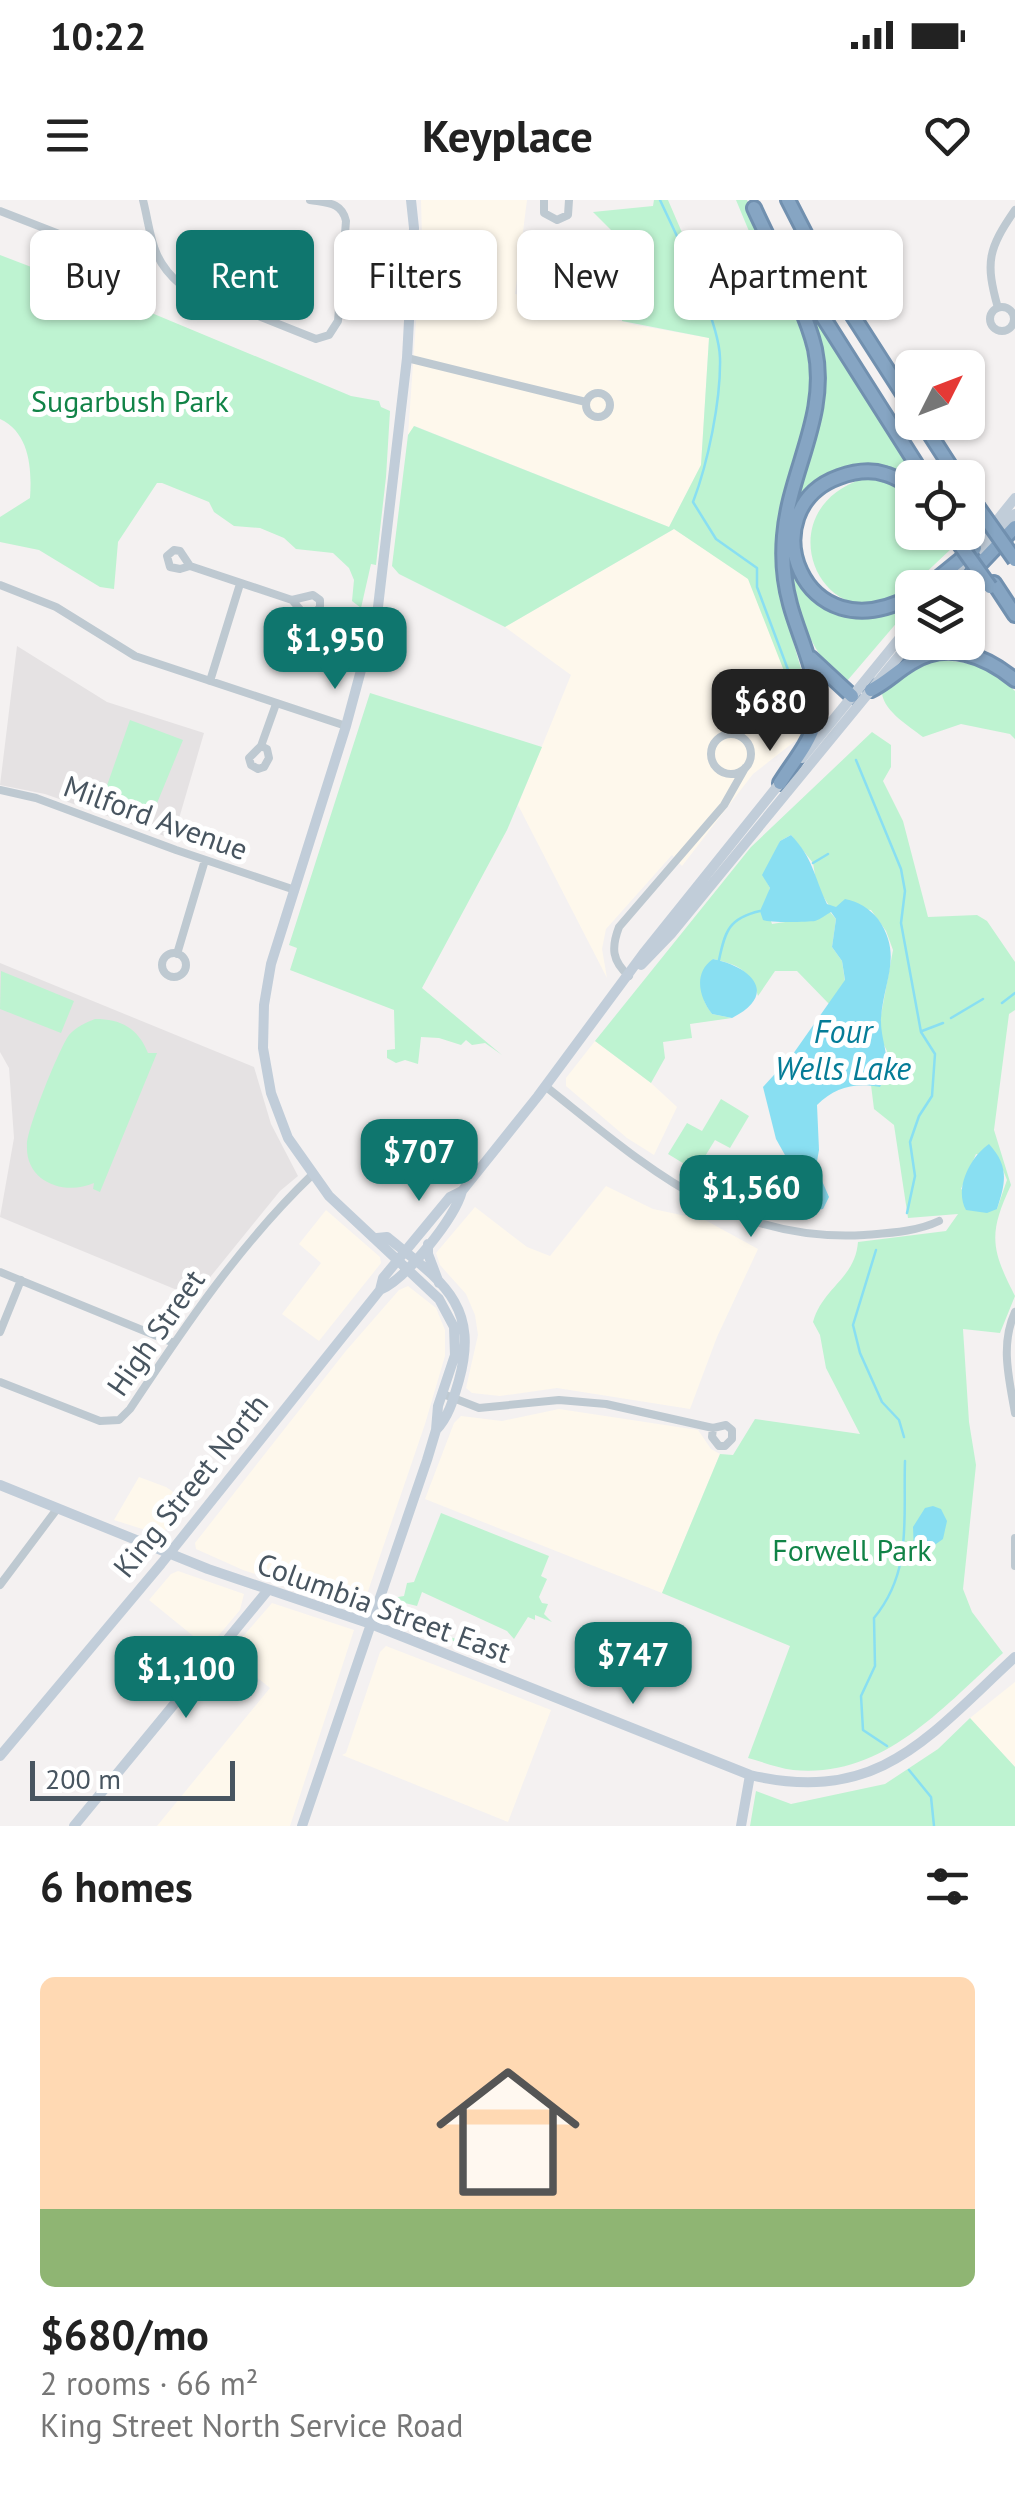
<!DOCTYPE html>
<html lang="en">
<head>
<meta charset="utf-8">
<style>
	:root { --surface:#fff; --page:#f2f2f2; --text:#222; --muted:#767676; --accent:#0f766e }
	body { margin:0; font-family:"PT Sans",sans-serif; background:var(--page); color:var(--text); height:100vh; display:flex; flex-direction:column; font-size:38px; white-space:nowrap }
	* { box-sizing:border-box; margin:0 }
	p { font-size:32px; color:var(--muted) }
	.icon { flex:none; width:55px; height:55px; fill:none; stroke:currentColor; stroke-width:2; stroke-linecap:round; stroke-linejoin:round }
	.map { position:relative; height:1626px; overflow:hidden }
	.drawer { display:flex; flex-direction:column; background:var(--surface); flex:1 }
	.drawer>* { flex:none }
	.guide { position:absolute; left:30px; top:30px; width:955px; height:90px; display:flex; gap:20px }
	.needle { width:65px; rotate:48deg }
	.buttons { position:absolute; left:895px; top:150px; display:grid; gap:20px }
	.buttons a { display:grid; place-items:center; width:90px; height:90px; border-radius:15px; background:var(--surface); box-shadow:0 2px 8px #0004; font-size:50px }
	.scale { position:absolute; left:30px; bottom:25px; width:205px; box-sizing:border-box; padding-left:10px; border:5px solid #485560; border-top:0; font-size:28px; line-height:35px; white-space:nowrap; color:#485560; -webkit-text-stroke:8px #fff; paint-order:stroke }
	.price { position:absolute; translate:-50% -85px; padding:0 22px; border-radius:20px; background:var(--accent); color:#fff; font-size:32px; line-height:65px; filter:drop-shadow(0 2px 5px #0008) }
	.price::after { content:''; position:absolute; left:50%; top:60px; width:30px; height:22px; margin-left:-15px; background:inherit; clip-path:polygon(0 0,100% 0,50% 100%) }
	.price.selected { background:#222; color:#fff }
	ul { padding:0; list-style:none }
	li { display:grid; align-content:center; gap:20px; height:530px; padding:0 40px }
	li span { display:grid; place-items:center; height:310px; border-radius:15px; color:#555 }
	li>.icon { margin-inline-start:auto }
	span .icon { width:180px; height:180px; fill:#fffc; stroke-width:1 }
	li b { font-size:42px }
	h2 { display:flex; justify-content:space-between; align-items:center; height:120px; padding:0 40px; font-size:42px }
	.tag { padding:0 35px; border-radius:15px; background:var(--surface); box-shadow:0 2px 8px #0004; font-size:35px; line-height:90px }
	.tag.selected { background:var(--accent); color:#fff }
	.status { display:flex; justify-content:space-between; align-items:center; height:70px; padding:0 50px; background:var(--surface); direction:ltr }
	.status svg { height:28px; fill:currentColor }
	header { display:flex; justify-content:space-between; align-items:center; height:130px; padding:0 40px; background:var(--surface); font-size:45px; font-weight:700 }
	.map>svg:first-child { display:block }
	.commercial { fill:#fef8ec }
	.education { fill:#e5e2e3 }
	.green { fill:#bef3d1; fill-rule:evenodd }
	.water { fill:#89dff2 }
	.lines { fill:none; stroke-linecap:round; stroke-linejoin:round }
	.stream { stroke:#89dff2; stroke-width:2.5 }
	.highway-casing { stroke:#7190af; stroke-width:18 }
	.street { stroke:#bec9d1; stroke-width:8 }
	.secondary { stroke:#c1cdd9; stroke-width:10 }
	.highway { stroke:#86a5c3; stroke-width:12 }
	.highway-bridge-casing { stroke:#7190af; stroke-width:18; stroke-linecap:butt }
	.highway-bridge { stroke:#86a5c3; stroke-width:12 }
	.labels { text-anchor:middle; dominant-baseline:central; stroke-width:10; stroke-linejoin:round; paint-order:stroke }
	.park-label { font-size:30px; fill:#118347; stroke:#fff }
	.street-label { font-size:30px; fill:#485560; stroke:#fff }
	.water-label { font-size:32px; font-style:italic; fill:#057c97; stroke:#fff }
</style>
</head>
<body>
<div class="status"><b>10:22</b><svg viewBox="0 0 49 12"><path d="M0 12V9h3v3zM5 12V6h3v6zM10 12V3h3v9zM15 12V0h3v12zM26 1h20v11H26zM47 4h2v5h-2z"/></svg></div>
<header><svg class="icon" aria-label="menu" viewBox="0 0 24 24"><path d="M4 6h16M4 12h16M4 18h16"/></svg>Keyplace<svg class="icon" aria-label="heart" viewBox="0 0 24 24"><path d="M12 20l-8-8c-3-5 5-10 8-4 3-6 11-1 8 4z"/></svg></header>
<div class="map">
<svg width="1015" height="1626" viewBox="0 0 1015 1626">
	<rect width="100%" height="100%" fill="#f4f1f1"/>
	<path class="commercial" d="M421,0H527L515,94L636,125L709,138L701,265L669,327L415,226L408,235L422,38Z
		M674,329L748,378L808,531L753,574L682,666L672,655L606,729L602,749L607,778L518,605L571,475L505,427Z
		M595,841L651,883L677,907L654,955L627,938L566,886V878Z
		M606,986L653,1009L705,1020L758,1049L717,1137L690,1209L557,1188L500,1196L472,1193L466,1188L478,1135L475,1115L466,1094L440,1065L436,1053L475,1007L527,1047L550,1056Z
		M326,1010L380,1057L381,1063L319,1141L282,1114L321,1063L299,1044Z
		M408,1086L436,1108L445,1130V1156L425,1224L364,1403L359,1406L347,1403L243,1370L196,1349L195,1343L345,1152L399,1090Z
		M559,1209L698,1230L711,1249L720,1254L662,1393L425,1299L454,1223L461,1216L502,1221Z
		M139,1277L166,1287L188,1302L161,1335L114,1320Z
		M178,1371L244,1394L240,1410L208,1448L149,1400L171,1374Z
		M272,1403L354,1430L290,1626H157L270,1488L228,1454Z
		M386,1446L551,1510L508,1622L342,1555L346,1553L380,1452Z
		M1015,1482V1567L970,1518Z"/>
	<path class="education" d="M17,446L107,502L204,533L173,639L45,594L0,585Z
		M0,763L254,867L271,924L298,976L280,991L194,1097L0,1017L14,938L9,868L0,852Z"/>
	<path class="green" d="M654,0H668L714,107L776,96L736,0H747C770,56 812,127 810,188C809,232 789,272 781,315C770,380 794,441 811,503L802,517L748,379L674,329L505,427L399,374L392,366L408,235L414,226L669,327L701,265L709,138L622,121V51L615,34L593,12L653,6Z
		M0,55L154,114L351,196L379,201L381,207L390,211L386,277L376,365L371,364L361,408L352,401L354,380L349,368L333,353L296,349L284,338L260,328L234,326L214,312L209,302L162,283H157L118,342L114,389L100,387L39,350L0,342V317L30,298C32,269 30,233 0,219Z
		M800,95L919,277L912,278V283C856,245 831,285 790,322L818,223L822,188Z
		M862,279C883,279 897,282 912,296V332L941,333L952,348L916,382L911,391C899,395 886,402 874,404C810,412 776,308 862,279Z
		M790,354C797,367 804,385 814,396C838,425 880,417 911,406L847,481C803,451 797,403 790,354Z
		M931,460C969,461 986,464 1015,491V539L1010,534L961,524L923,537C909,526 885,512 882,494L911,469Z
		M370,493L542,547L507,630L422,788L502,855L485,843L472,845L466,840L461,845L439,838L421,837L418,864L405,860L396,863L387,858V850L395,849L394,810L290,770L297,748L289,745Z
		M130,520L183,540L153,613L104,594Z
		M872,532L891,545V567L883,581L903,621L928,717L977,715L987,721L1015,762V810L1009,814L994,930L1011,985C988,1034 991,1049 1015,1096L1000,1133L963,1129L969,1222L976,1265L963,1389L972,1412L1003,1453C943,1507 883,1579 793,1570C778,1568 763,1562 748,1558L790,1446L662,1393L720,1254L733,1255L755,1219L860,1234L826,1168L820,1135L813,1122C823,1087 855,1079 858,1042L946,1031L958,1014L908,1018L894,925L874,909L871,885L880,886L887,851L881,839V815L893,750L886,731L871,710L830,707L817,687L813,663L791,635L780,641L765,679L770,688L765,704L772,724C793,720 812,722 830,712L836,719L832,747L842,761L845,781L830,805L797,771H775L758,796C752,771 737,764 713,759C703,782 696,793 712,814L732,818L690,824L692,838L663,842L665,858L651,883L595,841L751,647ZM976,954L999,960L1007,980L997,1009L961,989Z
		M1,771L74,801L61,833L0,809Z
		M95,819C121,819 138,828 148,853H157L100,992L93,989L94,983C65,996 25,982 27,945C27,928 59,849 69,835C76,827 85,823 95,819Z
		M721,899L749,916L730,948L715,940L696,971L668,954L687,923L702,931Z
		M441,1313L549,1356L541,1376L547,1379L539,1397L542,1403L548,1404L544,1414L552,1422L535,1415V1420L528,1417L514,1439L507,1431L422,1392L417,1406L397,1401L402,1417L407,1418L409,1410L414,1412L413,1417L448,1431L450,1437L468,1443L472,1449L393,1415L389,1409L392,1398L404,1396L407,1383L414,1382Z
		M970,1518L1015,1567V1626H750L756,1591L791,1604L885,1584L938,1549Z"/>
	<path class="water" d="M791,635C813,658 814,676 827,704L836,707L845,699C859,702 869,708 878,719C903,755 884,779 881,818C880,844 895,862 880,887C855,882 835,887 817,905L819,950L816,967L829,997L823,1009C808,1012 796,1015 787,1001L795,973L776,939L763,887L793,854L845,780L842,761L832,747L836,719L831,712C825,715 821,719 815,721C808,722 770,723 763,720L760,711L770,688L762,675L780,641Z
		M713,759C752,767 779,794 732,818L712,814C699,797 693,773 713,759Z
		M989,944C1009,966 1006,982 997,1009L987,1013L966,1010C954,989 970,957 989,944Z
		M933,1306L941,1309L947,1321L943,1339L922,1354L914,1353L913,1327L925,1308Z"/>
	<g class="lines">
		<path class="stream" d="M660,0C677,37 719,119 720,158C721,200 708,263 693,302L716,339L757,368V387L802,507
			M856,560L901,669L905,691L901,723L921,832L935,854L932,896L919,916L910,942L915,976L907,1013
			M813,663L828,654
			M719,760C725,731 729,718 760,711
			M1002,803L1015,793
			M951,818L983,799
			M922,831L943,823
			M876,1050L853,1125L860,1153L882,1202L899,1220L904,1237
			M887,1546L863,1530L861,1496L875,1466L874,1418C913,1371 903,1318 905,1261
			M909,1570L931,1597L934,1626"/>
		<defs>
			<path id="highway" d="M788,0L826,74L912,208
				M754,8C772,48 806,109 815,149C829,216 789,271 784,336C782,359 784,382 790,404C799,439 825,487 815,523C809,544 791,565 780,583
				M783,54L925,278
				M922,222L958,278
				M912,287C904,283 894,276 885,274C870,269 853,272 839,277C750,309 801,457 912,396
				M968,291L977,306
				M994,383L1015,415
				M926,388L975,348
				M957,388L1015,327
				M811,458L852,496
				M871,490C886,483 897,471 911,463C947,440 986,456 1015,480"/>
		</defs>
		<use href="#highway" class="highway-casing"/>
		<path class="street" d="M143,0C152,36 150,59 181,85L316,139L329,135L338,121L346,21C342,2 327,3 310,0
			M544,0V13L557,20L568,15L569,0
			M0,11L113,55L130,57L154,52
			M990 119a12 12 0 1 1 24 0a12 12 0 1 1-24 0Z
			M998,108C985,62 988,49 1015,10
			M407,158L586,202
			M586 205a12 12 0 1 1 24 0a12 12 0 1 1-24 0Z
			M190,366L180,351L174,350L167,356L170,367L180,369L190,366L292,400L304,414L311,415L320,408V400L313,395L292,400
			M0,385L56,407L135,456L346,526
			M210,481L240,384
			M711 554a20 20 0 1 1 40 0a20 20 0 1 1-40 0Z
			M261,546L267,549L269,558L264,567L258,569L251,565L249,558L261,546L276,504
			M0,590L36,598L176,650L295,690
			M162 765a12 12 0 1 1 24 0a12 12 0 1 1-24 0Z
			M177,754L205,660
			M629,776C612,761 611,748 619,727L724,605L745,568
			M545,886C645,965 727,1043 864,1035C889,1033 916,1032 939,1021
			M0,1072L174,1143
			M1015,1112C1000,1145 1009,1178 1015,1213
			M0,1132L21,1080
			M0,1182L100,1221L119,1220L130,1209C185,1126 240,1044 312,975
			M443,1194L479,1208L559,1200L606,1204L713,1228L726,1225L732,1230V1239L725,1246H719L712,1237L713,1228
			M1015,1338V1366
			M0,1385L57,1309"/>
		<path class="secondary" d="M984,351L1015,314
			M943,388L1015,298
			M802,558L912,423
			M641,765L671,734L912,440
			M377,1038L387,1037C441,1081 480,1104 459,1180C454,1197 449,1217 436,1230
			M428,1044V1054L439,1083
			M380,1090C406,1079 455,1018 462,991L538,896L643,754L784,578
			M0,1285L208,1369L371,1424L750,1575C879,1605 928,1537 1015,1457
			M0,1556L161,1364L380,1090L383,1078L450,997L462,991
			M74,1626L268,1390
			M302,1626L427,1260L436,1230L438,1206L455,1155L454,1127L439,1099L329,996L288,938L271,893L263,848L264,805L271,764L346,526L378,407L407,158L414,28L411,0
			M741,1626L750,1575"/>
		<use href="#highway" class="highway"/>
		<defs>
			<path id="highway-bridge" d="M977,306L1015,360
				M951,332L990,387"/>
		</defs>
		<use href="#highway-bridge" class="highway-bridge-casing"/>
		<use href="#highway-bridge" class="highway-bridge"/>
	</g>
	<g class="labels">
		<g class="park-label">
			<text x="130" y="200">Sugarbush Park</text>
			<text x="852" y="1349">Forwell Park</text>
		</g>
		<g class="street-label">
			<text transform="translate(156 617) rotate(20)">Milford Avenue</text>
			<text transform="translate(155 1132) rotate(-55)">High Street</text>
			<text transform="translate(190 1285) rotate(-51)">King Street North</text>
			<text transform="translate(384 1407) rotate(20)">Columbia Street East</text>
		</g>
		<g class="water-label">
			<text x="843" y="831">Four<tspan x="843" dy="37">Wells Lake</tspan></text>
		</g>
	</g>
</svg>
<div class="buttons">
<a><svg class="needle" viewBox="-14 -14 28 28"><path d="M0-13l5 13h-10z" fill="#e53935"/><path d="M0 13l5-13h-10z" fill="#767676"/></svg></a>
<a><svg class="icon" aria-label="locate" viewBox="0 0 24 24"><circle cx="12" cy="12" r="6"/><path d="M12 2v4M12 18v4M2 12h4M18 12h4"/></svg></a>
<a><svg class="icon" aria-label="layers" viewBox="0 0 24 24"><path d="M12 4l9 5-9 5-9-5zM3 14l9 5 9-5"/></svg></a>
</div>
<div class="scale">200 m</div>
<b class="price" style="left:335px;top:492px">$1,950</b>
<b class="price selected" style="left:770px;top:554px">$680</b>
<b class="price" style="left:419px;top:1004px">$707</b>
<b class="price" style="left:751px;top:1040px">$1,560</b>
<b class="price" style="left:633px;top:1507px">$747</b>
<b class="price" style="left:186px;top:1521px">$1,100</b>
<div class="guide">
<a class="tag">Buy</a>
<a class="tag selected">Rent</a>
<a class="tag">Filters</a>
<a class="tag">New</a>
<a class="tag">Apartment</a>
</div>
</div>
<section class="drawer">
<h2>6 homes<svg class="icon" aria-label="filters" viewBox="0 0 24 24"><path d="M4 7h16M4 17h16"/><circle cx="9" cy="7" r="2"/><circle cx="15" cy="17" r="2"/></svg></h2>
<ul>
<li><span style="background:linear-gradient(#ffd9b3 75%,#8fb573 0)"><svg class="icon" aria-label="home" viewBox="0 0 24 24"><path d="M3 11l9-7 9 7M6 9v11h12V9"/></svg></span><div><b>$680/mo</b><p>2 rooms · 66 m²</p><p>King Street North Service Road</p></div></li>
</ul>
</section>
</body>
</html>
